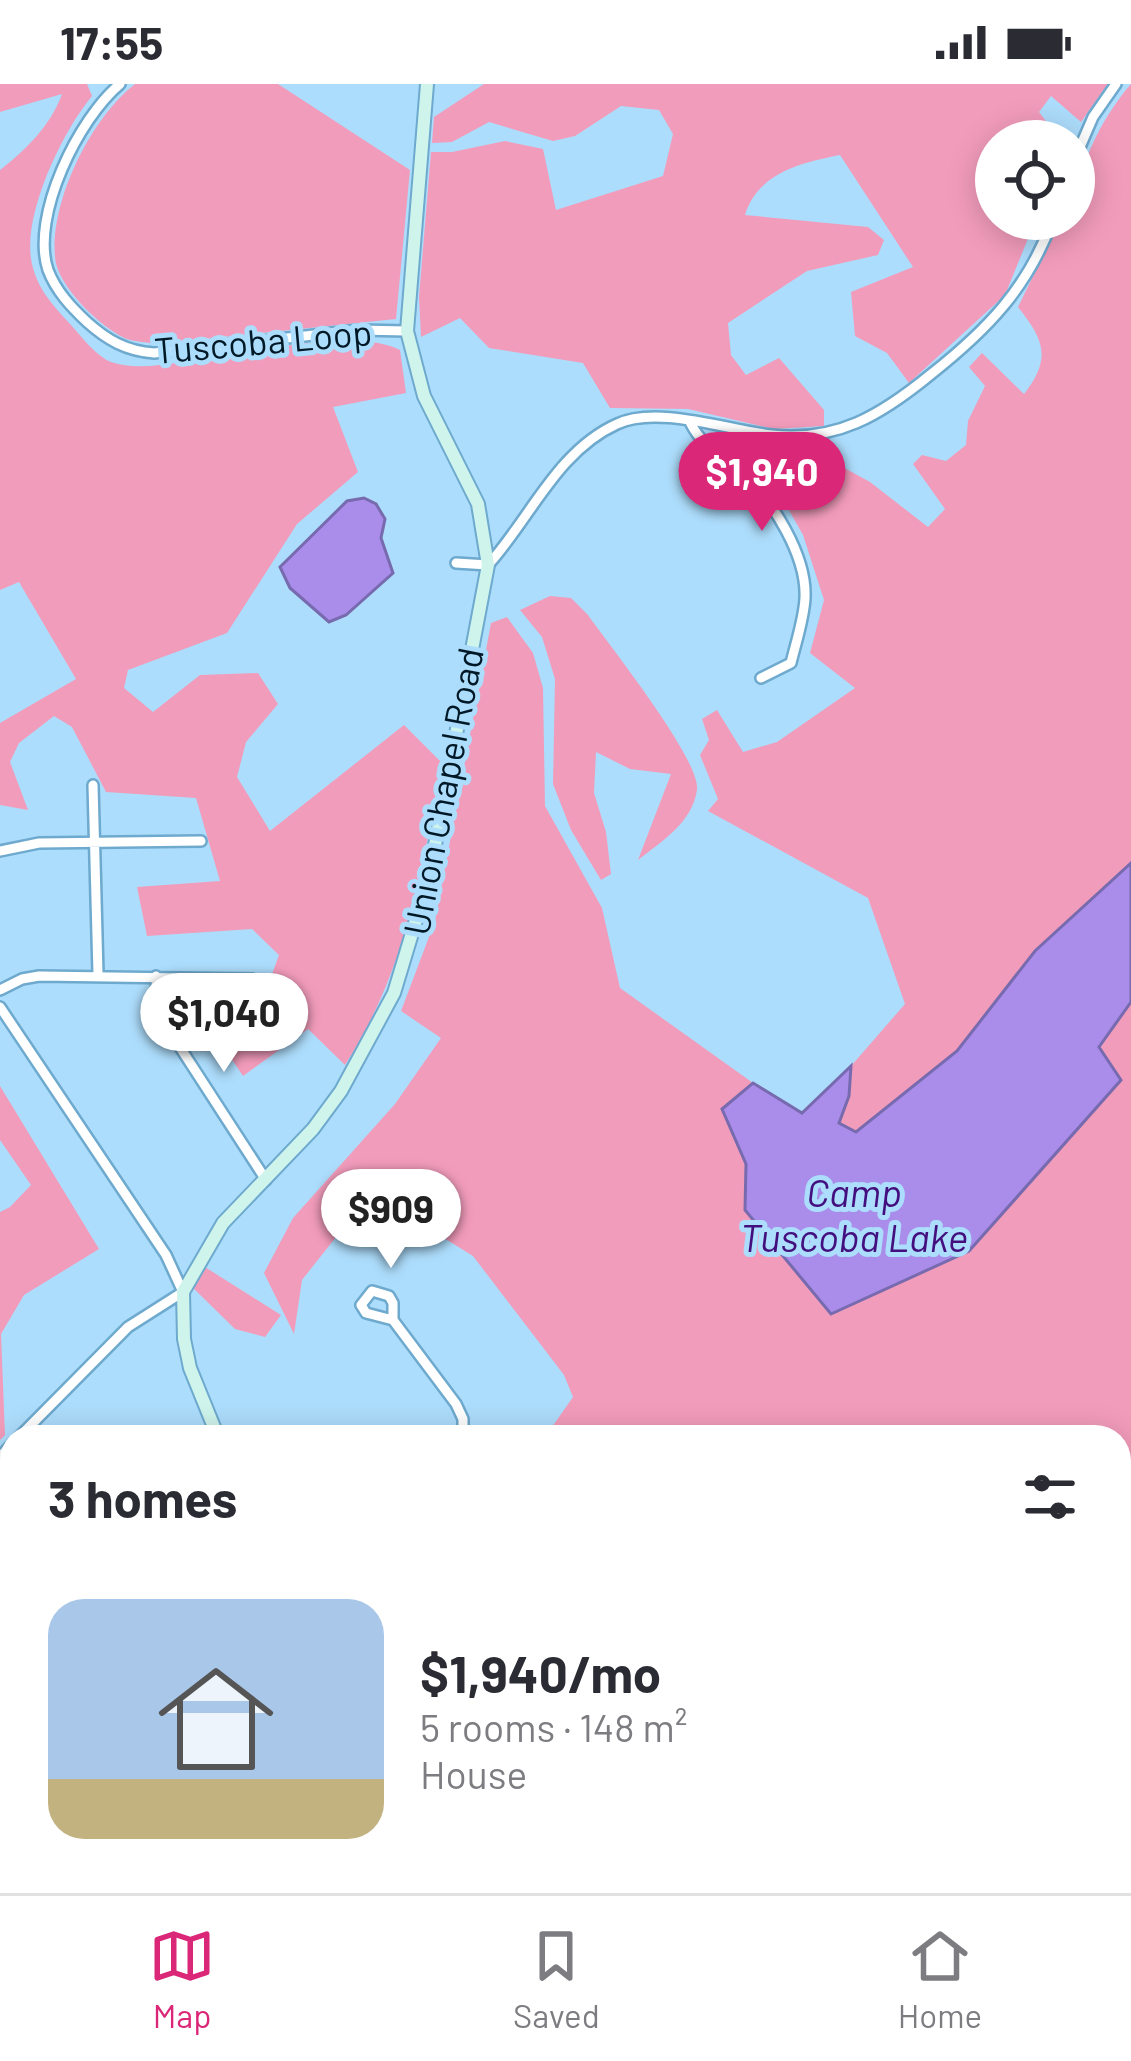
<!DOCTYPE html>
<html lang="en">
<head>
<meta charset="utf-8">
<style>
	:root { --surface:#fff; --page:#f2f2f3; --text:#2b2b33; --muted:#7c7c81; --line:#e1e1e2; --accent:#db2777 }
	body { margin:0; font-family:Barlow,sans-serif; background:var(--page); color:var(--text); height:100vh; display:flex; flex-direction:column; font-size:45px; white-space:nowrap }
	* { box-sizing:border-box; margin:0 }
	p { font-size:39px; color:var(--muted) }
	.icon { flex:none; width:66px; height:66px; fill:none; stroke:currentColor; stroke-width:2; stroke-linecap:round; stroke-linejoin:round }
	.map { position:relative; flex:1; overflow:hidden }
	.details { position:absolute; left:0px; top:1341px; width:1131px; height:468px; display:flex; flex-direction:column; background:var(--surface); border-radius:36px 36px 0 0; box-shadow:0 6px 30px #0003 }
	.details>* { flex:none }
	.tools { position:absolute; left:975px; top:36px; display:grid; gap:24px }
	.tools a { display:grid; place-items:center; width:120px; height:120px; border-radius:50%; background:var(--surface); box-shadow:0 6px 30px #0003; font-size:60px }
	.price { position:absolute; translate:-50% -102px; padding:0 27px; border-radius:42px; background:#fff; color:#222; font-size:39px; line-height:78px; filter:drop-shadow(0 3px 6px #0008) }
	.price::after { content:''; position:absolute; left:50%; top:72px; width:36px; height:27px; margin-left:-18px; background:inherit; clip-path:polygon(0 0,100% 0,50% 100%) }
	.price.current { background:var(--accent); color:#fff }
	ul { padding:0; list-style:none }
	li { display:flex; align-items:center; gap:36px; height:300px; padding:0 48px }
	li+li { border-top:3px solid var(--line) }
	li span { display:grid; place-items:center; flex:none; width:336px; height:240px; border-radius:36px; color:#555 }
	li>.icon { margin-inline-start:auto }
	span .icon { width:144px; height:144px; fill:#fffc; stroke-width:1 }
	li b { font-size:51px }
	h2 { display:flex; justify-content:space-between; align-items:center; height:144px; padding:0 48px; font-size:51px }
	.status { display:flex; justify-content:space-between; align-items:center; height:84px; padding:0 60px; background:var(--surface); direction:ltr }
	.status svg { height:33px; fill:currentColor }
	.tabs { display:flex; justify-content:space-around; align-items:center; height:168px; border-top:3px solid var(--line); background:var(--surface); font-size:33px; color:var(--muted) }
	.tabs a { display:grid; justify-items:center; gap:6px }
	.tabs .current { color:var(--accent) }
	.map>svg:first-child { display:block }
	.green { fill:#f29cbb }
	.water { fill:#aa8dea; stroke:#776aaf; stroke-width:3 }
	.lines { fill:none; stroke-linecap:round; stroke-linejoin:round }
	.street-casing { stroke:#6ea9ce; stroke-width:14 }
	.secondary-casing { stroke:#6ea9ce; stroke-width:16 }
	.street { stroke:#fff; stroke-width:9 }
	.secondary { stroke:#cef4ec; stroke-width:12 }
	.labels { text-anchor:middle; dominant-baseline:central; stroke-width:10; stroke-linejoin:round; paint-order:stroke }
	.street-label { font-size:36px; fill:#011826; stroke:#adddfc }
	.water-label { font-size:39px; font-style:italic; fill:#430f7f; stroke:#adddfc }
</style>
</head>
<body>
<div class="status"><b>17:55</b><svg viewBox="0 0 49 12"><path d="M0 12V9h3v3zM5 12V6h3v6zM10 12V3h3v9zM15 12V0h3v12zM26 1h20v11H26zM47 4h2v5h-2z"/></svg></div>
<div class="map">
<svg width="1131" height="1809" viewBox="0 0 1131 1809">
	<rect width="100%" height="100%" fill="#adddfc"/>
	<path class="green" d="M0,0H87L92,12C62,48 21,133 32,180C38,206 53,221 71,241C81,252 96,272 111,278C134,286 160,281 183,278C237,271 355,242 400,266L406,309L333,323L358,388L297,440L227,549L128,586L124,604L153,628L200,591L258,589L278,620L246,658L237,693L270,747L404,641L443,680C420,789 407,885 345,981L308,945L243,992L215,950L262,918L279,871L252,845L147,852L137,803L220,797L196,714L106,708L72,643L54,632L19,659L10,678L28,726L0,721V639L76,595L19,498L0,506V86C26,66 51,41 62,10L0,28Z
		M135,0H278L410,86L396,235L155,260C147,258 135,258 127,255C101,244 57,202 55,173C50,117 91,34 135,0Z
		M484,0H1108L1081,38L1051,12L1039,28L1061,57H996V135H1036L1005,211L909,299L887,269L855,252L851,208L913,183L840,71C800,79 758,89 745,131L868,143L884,156L878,171L807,187L728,239L731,271L746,291L779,274L824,326V342L774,345L688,325L610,324L583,279L489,264L460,234L421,253L419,213L431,68H452L505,57L543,65L556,126L663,92L673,50L659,26L621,22L575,52L553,57L489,38L452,58L432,59L434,33Z
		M1131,0V779L1035,867L957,967L855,1048L839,1040L849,1012L851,982L905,920L868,814L708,727L718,715L700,671L709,656L702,635L717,626L743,668L777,658L855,604L810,569L824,516L803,451L771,394L718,354L804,362L870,398L928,443L945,425L913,380L922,371L946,377L966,361L968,337L985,302L969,283L982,269L1024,310C1052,274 1044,256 1018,223L1061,135H1074C1074,89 1101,34 1131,0Z
		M550,512L571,514L588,531C609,561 701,676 697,706C692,739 662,757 638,776L671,690L630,685L596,668L594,709L606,748L611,790L601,796L571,746L553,700L555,595L542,553L520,526Z
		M507,533L533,569L543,604L545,722L602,824L620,904L753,999L722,1025L746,1080L745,1126L830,1230L969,1167L1121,997L1098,963L1131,918V1542H1119V1353H545L573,1313L564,1291L473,1172L405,1130L366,1123L344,1143L302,1196L294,1250L264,1189L293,1134L395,1020L441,954L401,927L435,837L491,539Z
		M0,1002L99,1165L24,1211L1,1250L5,1351L0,1356V1128L10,1123L31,1101L0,1056Z
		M197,1178L281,1231L265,1253L235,1245L188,1199Z
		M593,1797H680L678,1809H600Z"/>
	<path class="water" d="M364,414L376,420L385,435L381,454L393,489L346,531L329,538L290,504L280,483L347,417Z
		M1131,779V918L1099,963L1121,996L969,1167L831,1230L745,1126L746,1080L722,1025L753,999L802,1029L851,982L849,1012L839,1039L856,1048L957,967L1035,867Z
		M12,1778V1797H212L196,1809H0V1782Z"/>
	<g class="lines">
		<defs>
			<path id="street" d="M120,0C79,34 30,132 48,186C56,207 71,223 87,238C107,256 126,267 154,269L358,246L407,247
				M1074,77L1093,33L1116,0
				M690,338C702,363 723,373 743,390C773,417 807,472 805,514C804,535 796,558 791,579L761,594
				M456,479L488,481C530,435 557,367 617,340C657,321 728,346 772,351C837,358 881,331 930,291C987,246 1028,204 1053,135
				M93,701L98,890
				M0,767L39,759L201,757
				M156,892L157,921L163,937L266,1096
				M0,906L22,895L39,892L252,895
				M0,923L166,1171L183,1208L128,1243L19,1353
				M372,1207L389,1212L393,1219V1236L366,1229L361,1221Z
				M393,1236L456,1320L463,1335V1353
				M289,1353L312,1350L337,1353
				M0,1373L12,1360
				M0,1383L12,1401
				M1119,1551H1131
				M831,1797L855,1809
				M961,1797L978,1809
				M360,1809L370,1797
				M693,1809L695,1797
				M904,1809L931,1797"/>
			<path id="secondary" d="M218,1353L190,1284L184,1255L183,1208L223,1139L313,1045L341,1007L394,909L429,793L488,481L478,420L424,312L407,247L427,0
				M0,1681L12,1676
				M451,1797L461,1809"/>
		</defs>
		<use href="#street" class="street-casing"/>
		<use href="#secondary" class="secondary-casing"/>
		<use href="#street" class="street"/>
		<use href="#secondary" class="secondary"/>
	</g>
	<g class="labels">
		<g class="street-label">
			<text transform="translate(263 256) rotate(-5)">Tuscoba Loop</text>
			<text transform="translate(442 707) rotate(-79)">Union Chapel Road</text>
		</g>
		<g class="water-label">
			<text x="854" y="1107">Camp<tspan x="854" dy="45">Tuscoba Lake</tspan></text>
		</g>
	</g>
</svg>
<div class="tools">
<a><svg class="icon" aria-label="locate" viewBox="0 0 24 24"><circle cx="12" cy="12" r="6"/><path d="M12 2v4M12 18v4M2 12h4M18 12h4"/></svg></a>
</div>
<b class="price current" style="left:762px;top:450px">$1,940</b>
<b class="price" style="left:224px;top:991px">$1,040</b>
<b class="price" style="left:391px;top:1187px">$909</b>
<section class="details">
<h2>3 homes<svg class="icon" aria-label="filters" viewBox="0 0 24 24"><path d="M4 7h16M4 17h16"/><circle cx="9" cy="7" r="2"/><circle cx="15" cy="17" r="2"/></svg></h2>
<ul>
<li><span style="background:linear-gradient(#a9c7e8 75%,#c2b280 0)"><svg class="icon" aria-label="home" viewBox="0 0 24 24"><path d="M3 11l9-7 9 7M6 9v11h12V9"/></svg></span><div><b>$1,940/mo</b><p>5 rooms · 148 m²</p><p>House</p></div></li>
</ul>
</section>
</div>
<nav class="tabs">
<a class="current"><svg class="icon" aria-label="map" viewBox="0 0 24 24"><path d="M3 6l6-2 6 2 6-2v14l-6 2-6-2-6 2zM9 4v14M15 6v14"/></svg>Map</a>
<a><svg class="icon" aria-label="saved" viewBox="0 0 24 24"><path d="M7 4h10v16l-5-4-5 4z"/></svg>Saved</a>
<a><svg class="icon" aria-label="home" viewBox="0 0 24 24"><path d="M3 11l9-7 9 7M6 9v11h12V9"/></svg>Home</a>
</nav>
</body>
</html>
